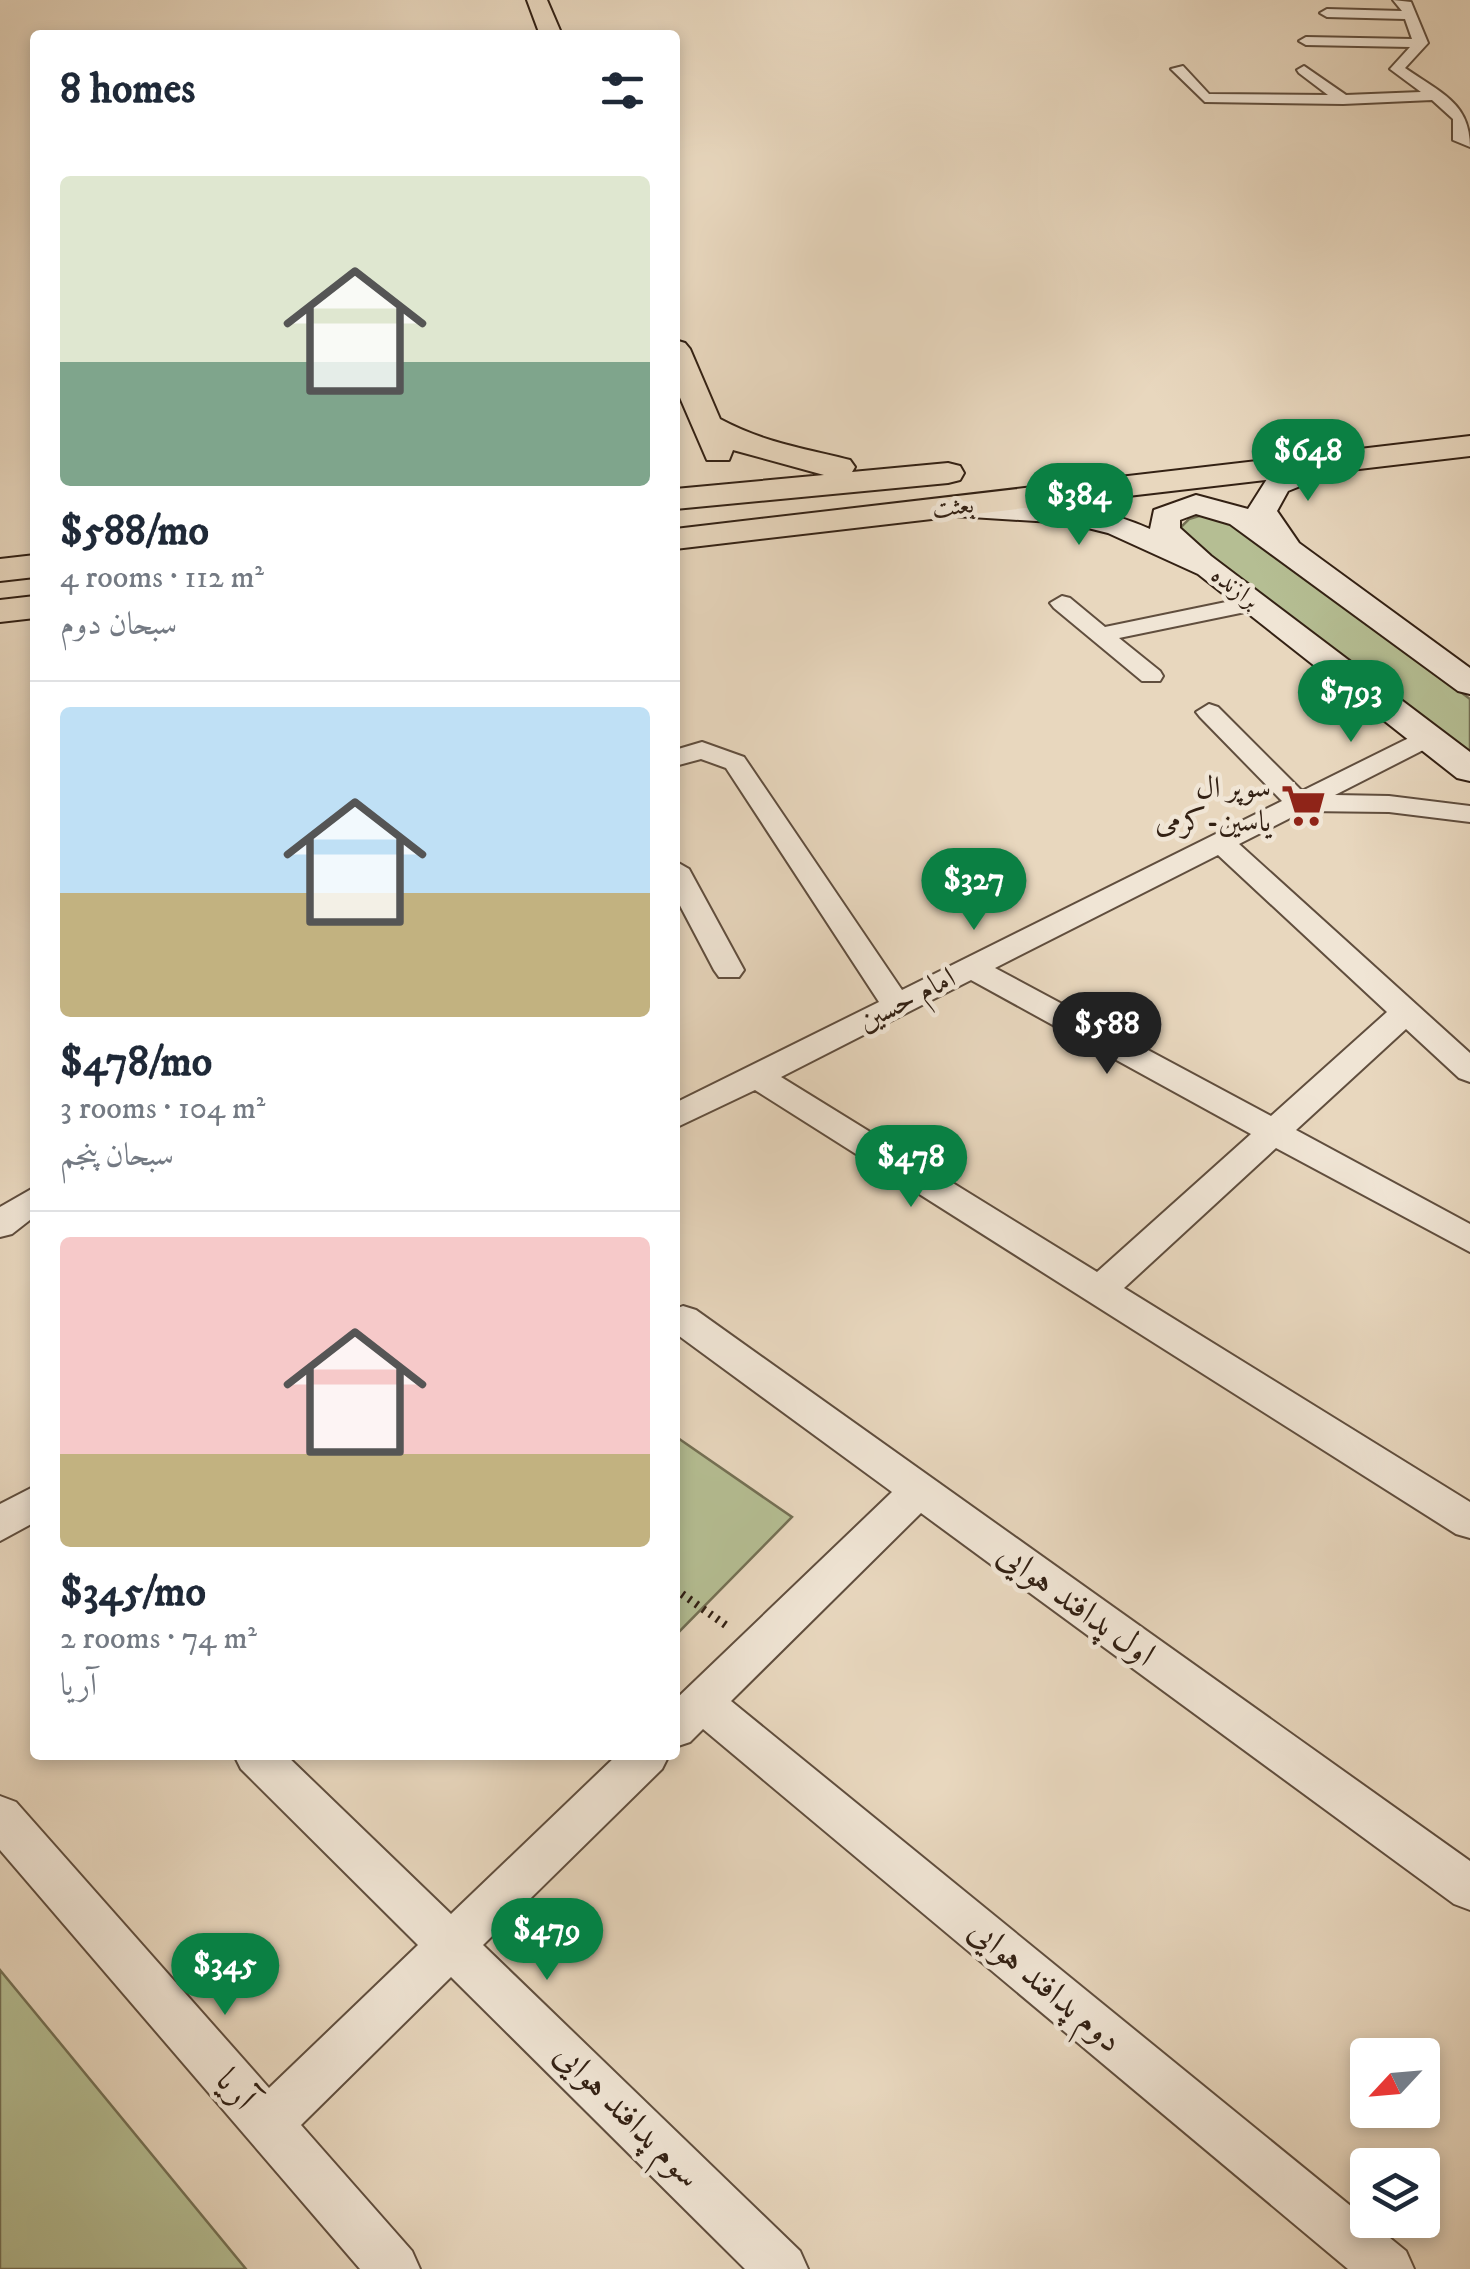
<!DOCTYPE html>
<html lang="en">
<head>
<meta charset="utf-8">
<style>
	:root { --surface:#fff; --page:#f6f6f7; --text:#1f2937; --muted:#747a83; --line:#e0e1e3; --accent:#0b8043 }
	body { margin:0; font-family:"IM FELL DW Pica",Amiri,serif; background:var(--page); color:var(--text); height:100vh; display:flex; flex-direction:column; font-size:38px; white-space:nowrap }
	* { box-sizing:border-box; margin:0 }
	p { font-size:32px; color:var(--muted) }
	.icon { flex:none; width:55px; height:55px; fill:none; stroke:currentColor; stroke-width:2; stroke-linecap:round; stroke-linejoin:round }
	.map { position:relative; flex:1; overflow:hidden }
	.sheet { position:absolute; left:30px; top:30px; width:650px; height:1730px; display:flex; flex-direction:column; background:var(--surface); border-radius:10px; box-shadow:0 5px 15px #0003 }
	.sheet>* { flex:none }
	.needle { width:65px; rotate:244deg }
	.tools { position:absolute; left:1350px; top:2038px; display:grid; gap:20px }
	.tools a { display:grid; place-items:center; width:90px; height:90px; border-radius:10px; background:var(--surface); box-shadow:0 5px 15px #0003; font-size:50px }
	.price { position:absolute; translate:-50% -85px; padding:0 22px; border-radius:35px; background:var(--accent); color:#fff; font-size:32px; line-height:65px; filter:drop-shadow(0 2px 5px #0008) }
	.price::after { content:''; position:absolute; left:50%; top:60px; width:30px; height:22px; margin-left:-15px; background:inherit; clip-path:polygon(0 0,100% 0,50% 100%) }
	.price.selected { background:#222; color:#fff }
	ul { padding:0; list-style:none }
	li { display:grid; align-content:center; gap:20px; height:530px; padding:0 30px }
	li+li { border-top:2px solid var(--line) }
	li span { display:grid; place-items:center; height:310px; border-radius:10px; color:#555 }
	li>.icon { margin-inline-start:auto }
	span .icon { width:180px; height:180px; fill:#fffc; stroke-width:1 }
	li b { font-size:42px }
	h2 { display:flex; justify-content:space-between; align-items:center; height:120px; padding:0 30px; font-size:42px }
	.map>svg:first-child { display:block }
	.green { fill:#b5be93; stroke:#747054; stroke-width:2.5 }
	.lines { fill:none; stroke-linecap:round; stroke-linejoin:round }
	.minor-casing { stroke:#604e3e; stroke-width:4 }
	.secondary-casing { stroke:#332114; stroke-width:4 }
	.primary-casing { stroke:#332114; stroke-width:4 }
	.path { stroke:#332114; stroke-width:8; stroke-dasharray:2.5 6; stroke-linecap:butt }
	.minor { fill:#f0e5d5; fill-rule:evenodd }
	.secondary { fill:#f0e5d5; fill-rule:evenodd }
	.primary { fill:#e8d7be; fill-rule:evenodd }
	.labels { text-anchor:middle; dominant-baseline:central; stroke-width:9; stroke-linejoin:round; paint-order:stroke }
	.far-street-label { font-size:25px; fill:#332114; stroke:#f0e5d5 }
	.poi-label { font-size:30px; fill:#332114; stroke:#f0e5d5; text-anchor:end }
	.street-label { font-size:30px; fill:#332114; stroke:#f0e5d5 }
	.near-street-label { font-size:35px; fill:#332114; stroke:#f0e5d5 }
</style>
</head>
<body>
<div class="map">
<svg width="1470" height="2269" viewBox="0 0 1470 2269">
	<rect width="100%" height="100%" fill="#e8d7be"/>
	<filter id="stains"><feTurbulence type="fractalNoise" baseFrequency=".002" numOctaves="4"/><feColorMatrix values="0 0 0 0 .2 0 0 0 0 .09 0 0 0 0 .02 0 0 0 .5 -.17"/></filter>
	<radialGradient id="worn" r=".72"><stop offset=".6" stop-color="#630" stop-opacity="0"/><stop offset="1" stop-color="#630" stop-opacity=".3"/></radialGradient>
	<path class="green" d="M1209,513L1231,520L1470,699V756L1178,530L1189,519Z
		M675,1436L792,1517L675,1636Z
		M0,1970L246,2269H0Z"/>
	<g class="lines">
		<defs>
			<path id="minor" d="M1393,0L1411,2L1428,43L1405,68C1441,93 1470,103 1470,147L1453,140V119L1432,100L1343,104L1205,102L1171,69L1183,66L1209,94L1328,95L1299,73L1297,70L1304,66L1346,95L1421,92L1390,69L1410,47L1306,45L1299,41L1306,37L1412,39L1405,19L1327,17L1320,13L1327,9L1402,11Z
				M1062,596L1070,598L1105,627L1255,596L1267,603L1255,610L1119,638L1160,671L1163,676L1160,681H1142L1054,608L1050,603Z
				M1209,704L1218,707L1302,791L1419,733L1428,730L1441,738L1437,743L1335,795L1389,796L1470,806V822L1389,812L1304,811L1239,844L1470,1053V1082L1459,1078L1406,1029L1296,1130L1470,1224V1252L1276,1148L1124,1288L1470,1502V1538L1456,1534L755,1090L675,1128V1103L879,1002L726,768L701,759L675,766V750L702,742L744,757L902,990L1282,801L1200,717L1196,712ZM1218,855L1387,1012L1271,1116L995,968ZM971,980L1251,1134L1097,1272L781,1077Z
				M675,861L689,869L744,970L739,977H719L714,970L675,896Z
				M35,1187V1216L12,1234L0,1237V1207Z
				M683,1306L696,1310L1470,1861V1910L1454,1904L921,1513L731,1701L1406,2251L1414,2269H1348L703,1729L690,1742L675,1747V1700L892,1492L675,1333V1309Z
				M35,1486V1522L0,1541V1504Z
				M234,1755H286L451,1914L617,1755H669L662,1769L483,1945L800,2251L808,2269H745L451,1977L301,2125L412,2251L420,2269H360L0,1850V1796L16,1802L269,2088L418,1945L241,1769Z"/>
			<path id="secondary" d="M1335,453L1345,456L1350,462L1345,468L1288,491L1277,511L1299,543L1470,668V694L1458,691L1230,524L1196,514L1180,520V528L1211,556L1470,752V781L1457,778L1198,574L1108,533L1068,523L955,516L944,513L940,507L944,501L955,498C1021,502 1088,501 1150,529L1154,510L1196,495L1248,509L1267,479Z"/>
			<path id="primary" d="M527,0H547L562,35H540Z
				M675,340L685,343L690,349L720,419C765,443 802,448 850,460L855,467L852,472L948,463L960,466L964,473L960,480L948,483L675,509V489L824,475L733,450L729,460H707L675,386Z
				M1470,436V456L675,549V529Z
				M35,555V577L0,581V559Z
				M35,596V618L0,622V600Z"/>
		</defs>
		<use href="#minor" class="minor-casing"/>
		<use href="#secondary" class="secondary-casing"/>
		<use href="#primary" class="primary-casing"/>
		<path class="path" d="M675,1589L727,1626"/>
		<use href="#minor" class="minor"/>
		<use href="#secondary" class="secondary"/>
		<use href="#primary" class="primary"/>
	</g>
	<defs>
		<symbol id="supermarket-bare" viewBox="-9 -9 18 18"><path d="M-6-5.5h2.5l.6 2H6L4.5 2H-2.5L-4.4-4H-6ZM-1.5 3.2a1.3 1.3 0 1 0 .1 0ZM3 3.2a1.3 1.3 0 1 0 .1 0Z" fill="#8f2418" stroke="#f0e5d5" stroke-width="2.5" paint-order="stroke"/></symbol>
	</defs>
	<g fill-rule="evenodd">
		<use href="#supermarket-bare" x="1272" y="774" width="63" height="63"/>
	</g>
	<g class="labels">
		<g class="far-street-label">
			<text transform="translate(953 507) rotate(-7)">بعثت</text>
			<text transform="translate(1235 588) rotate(37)">برازنده</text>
		</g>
		<g class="poi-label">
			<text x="1271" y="788">سوپر ال<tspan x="1271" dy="34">یاسین-کرمی</tspan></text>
		</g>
		<g class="street-label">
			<text transform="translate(907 1000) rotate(-27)">امام حسین</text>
		</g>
		<g class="near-street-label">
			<text transform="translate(1076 1605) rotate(36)">اول پدافند هوایی</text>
			<text transform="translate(1045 1986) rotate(40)">دوم پدافند هوایی</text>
			<text transform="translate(235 2090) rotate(49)">آریا</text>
			<text transform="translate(627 2116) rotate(45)">سوم پدافند هوایی</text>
		</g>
	</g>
	<rect width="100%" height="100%" filter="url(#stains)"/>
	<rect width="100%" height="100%" fill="url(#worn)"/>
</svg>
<div class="tools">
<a><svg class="needle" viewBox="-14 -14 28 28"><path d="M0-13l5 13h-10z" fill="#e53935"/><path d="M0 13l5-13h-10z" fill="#747a83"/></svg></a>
<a><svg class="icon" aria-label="layers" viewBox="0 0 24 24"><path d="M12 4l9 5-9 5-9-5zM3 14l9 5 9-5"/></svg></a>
</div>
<b class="price" style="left:1308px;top:504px">$648</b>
<b class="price" style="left:1079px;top:548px">$384</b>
<b class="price" style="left:1351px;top:745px">$793</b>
<b class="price" style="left:974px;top:933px">$327</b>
<b class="price selected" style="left:1107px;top:1077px">$588</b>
<b class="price" style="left:911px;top:1210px">$478</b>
<b class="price" style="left:547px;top:1983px">$479</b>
<b class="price" style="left:225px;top:2018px">$345</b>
<section class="sheet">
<h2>8 homes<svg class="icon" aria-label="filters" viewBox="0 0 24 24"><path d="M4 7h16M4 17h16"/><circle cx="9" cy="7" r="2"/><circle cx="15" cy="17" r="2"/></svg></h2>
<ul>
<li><span style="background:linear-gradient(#dfe7d0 60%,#7fa58c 0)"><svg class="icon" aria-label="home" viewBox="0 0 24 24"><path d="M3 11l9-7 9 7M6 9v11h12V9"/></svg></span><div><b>$588/mo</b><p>4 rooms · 112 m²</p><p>سبحان دوم</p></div></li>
<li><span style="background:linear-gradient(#bfe0f5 60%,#c2b280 0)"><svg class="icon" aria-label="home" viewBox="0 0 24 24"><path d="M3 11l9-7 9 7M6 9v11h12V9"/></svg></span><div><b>$478/mo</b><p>3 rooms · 104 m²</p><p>سبحان پنجم</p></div></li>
<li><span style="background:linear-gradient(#f6c9c9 70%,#c2b280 0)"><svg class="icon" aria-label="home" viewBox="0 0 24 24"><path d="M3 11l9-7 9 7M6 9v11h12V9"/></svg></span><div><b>$345/mo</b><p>2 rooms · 74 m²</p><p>آریا</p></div></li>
</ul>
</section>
</div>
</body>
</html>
